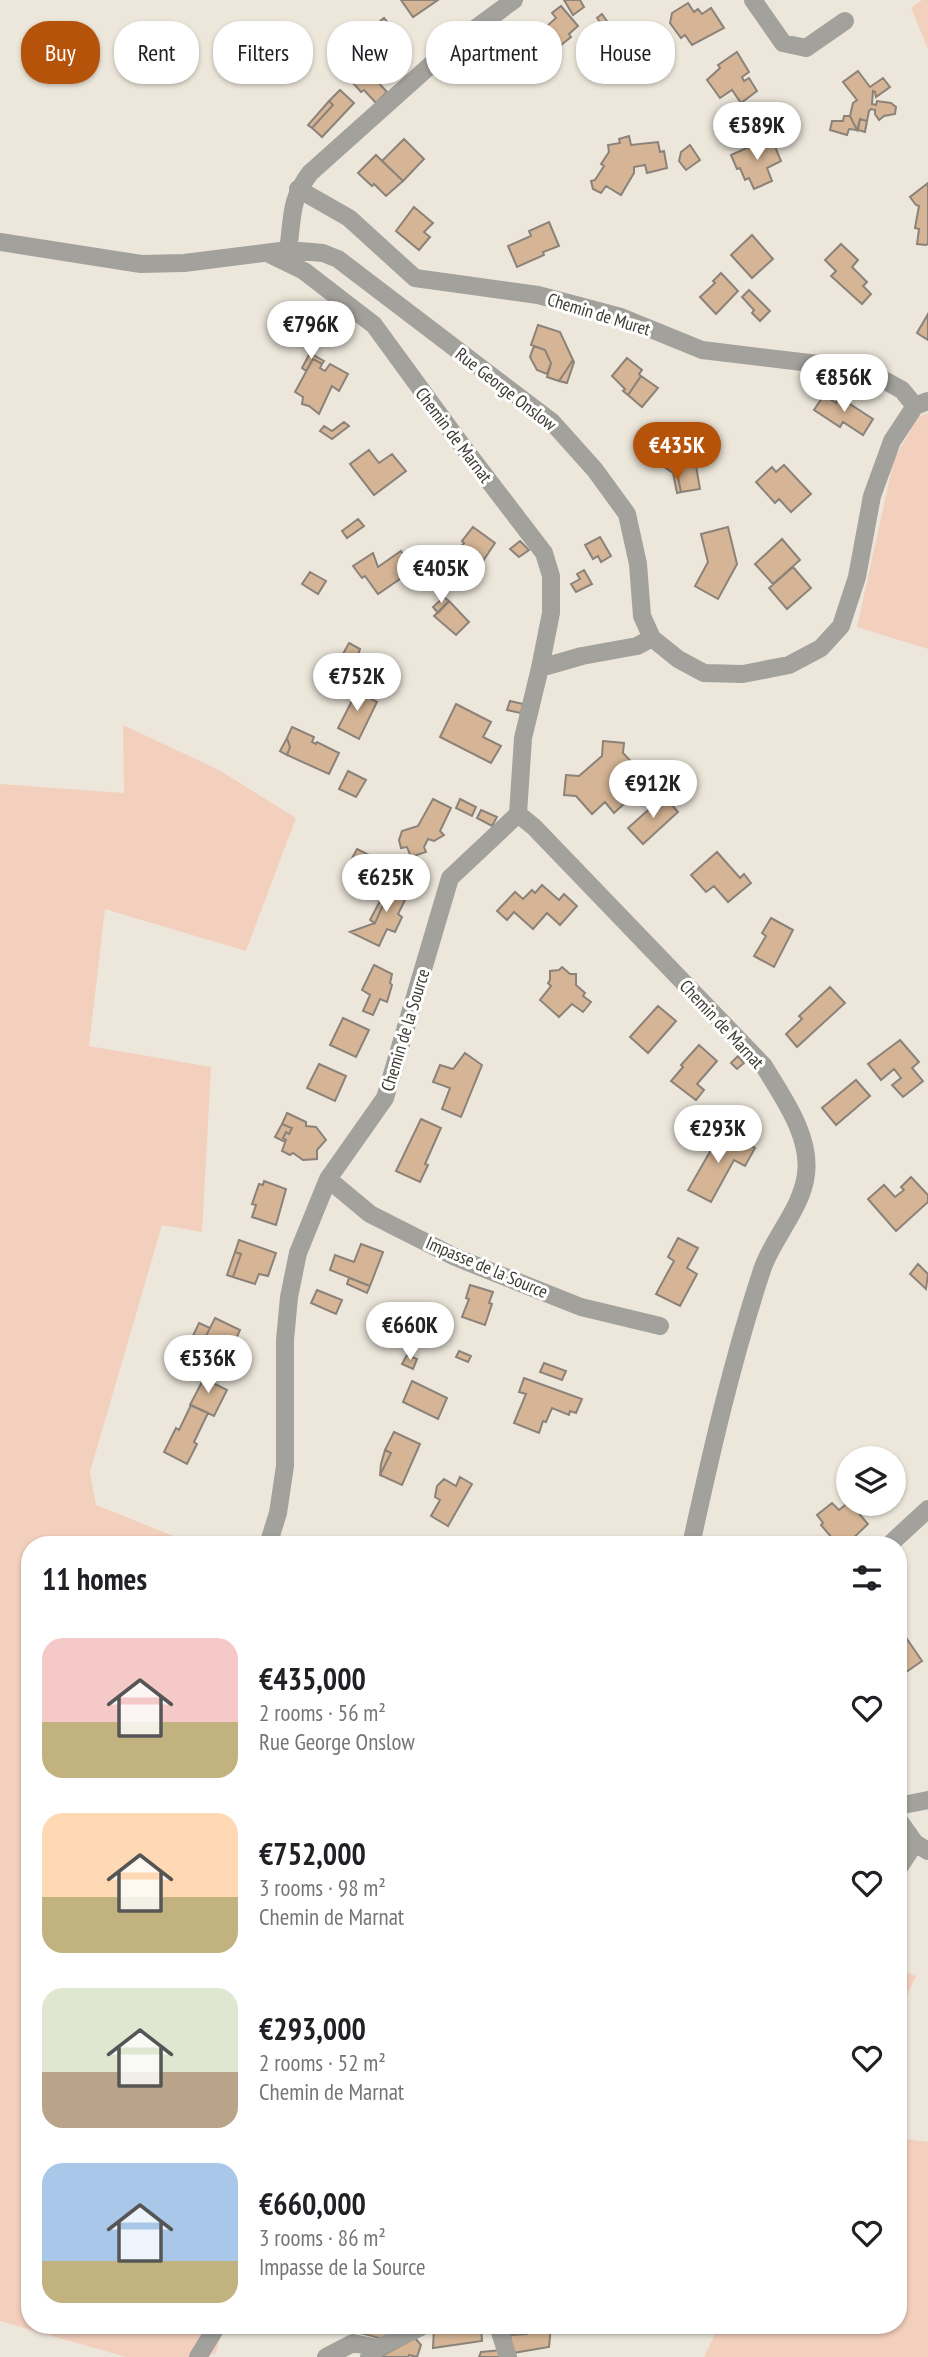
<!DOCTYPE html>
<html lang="en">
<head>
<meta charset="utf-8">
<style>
	:root { --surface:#fff; --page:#f6f6f6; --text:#202124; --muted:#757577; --accent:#b45309 }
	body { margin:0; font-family:"PT Sans Narrow",sans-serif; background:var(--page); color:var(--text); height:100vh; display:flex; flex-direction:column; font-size:26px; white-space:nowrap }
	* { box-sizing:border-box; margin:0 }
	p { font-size:23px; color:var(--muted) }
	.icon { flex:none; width:38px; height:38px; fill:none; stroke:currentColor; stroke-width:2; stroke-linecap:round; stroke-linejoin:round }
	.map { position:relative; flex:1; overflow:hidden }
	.panel { position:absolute; left:21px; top:1536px; width:886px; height:798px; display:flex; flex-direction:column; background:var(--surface); border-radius:28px; box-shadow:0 2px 5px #0004 }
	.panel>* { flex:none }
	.banner { position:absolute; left:21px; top:21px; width:887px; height:63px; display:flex; gap:14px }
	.buttons { position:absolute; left:836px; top:1446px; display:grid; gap:14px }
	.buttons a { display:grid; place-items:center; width:70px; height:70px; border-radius:50%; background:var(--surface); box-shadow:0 2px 5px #0004; font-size:35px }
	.price { position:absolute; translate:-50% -60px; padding:0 16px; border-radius:24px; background:#fff; color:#222; font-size:23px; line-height:46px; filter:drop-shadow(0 2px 4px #0008) }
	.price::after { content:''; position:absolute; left:50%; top:42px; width:21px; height:16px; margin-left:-10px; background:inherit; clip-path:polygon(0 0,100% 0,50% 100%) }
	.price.on { background:var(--accent); color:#fff }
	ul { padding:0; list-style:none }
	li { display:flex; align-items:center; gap:21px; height:175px; padding:0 21px }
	li span { display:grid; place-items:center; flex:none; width:196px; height:140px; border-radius:21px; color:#555 }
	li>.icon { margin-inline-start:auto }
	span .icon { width:84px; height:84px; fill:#fffc; stroke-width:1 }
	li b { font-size:30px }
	h2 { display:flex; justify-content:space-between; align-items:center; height:84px; padding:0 21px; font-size:30px }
	.tag { padding:0 24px; border-radius:28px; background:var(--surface); box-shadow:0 2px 5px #0004; font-size:24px; line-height:63px }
	.tag.on { background:var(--accent); color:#fff }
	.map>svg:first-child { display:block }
	.green { fill:#f3cfbd }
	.building { fill:#d5b595; stroke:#8b8279; stroke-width:2 }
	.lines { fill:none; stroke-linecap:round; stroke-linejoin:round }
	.minor { stroke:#a2a19c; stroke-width:18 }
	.labels { text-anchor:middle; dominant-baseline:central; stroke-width:6; stroke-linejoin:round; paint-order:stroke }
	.street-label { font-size:18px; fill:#3d3b36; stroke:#fff }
</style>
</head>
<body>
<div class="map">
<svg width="928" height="2357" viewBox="0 0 928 2357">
	<rect width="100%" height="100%" fill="#ede7db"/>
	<path class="green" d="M922,0H928V49L911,8Z
		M928,413V649L857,627L894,459L918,417Z
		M123,725L219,770L296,818L246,951L105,909L89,1046L211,1067L202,1232L162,1225L90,1472L96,1505L196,1545H30V2326H223L216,2353L205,2357H126L0,2321V784L124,793Z
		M898,1970L916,1976L898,2014Z
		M898,2138L928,2142V2357H704L719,2326H898Z"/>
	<path class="building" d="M401,0H438L413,17Z
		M564,0H580L584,7L573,15Z
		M688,3L694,12L698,9L702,14L711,8L724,28L692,45L685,35L681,38L670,23L672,13Z
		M561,6L578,26L569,34L571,37L551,53L537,35L556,18L552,13Z
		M602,14L611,27L606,30L597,18Z
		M384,18L400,37L380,54L363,35Z
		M363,35L380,54L372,61L355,42Z
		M537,35L545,45L537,52L529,42Z
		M737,52L749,72L742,77L744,81L749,78L757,91L741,103L732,90L720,98L707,80L720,68L718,65Z
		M367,70L387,92L376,103L364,90L361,92L353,83Z
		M858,71L870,87L883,78L890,87L876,97L875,92L873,91L872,104L876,105L877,101L891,103L896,107L895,114L884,116L879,120L875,114V110L871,109L869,111L867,121L860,119L857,130L850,116L853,103L857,100L843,82Z
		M340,90L354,103L322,137L312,128L333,105L329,101Z
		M329,101L333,105L312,128L308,125Z
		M844,116H850L857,130L849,129L847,135L830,130L832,121H843Z
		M860,119L867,121L865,132L858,130Z
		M629,136L631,145L658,142L660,152L664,151L667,168L647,173L645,165L634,167V173L621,195L606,186L601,193L593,189L591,181L595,180L604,166L601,164L609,152L608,145L620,143L619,139Z
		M771,137L781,161L767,168L772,181L754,189L749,178L745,180L740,168L737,169L731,155L753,145L754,148L758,146L757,144Z
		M404,139L424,159L403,181L382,161Z
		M690,145L700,160L686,170L679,161L681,152Z
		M376,155L403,181L386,196L374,184L372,186L358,173Z
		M928,183V244L926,245L917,244L919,229L915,228L919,206L916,205L910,197Z
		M414,207L433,223L424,232L430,237L419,250L396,231Z
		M549,222L559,246L543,252L544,255L517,267L508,246L531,236L529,231Z
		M752,235L773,259L752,278L731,255Z
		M841,244L858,260L852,267L867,282L863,286L871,294L862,304L831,276L836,271L825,260Z
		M721,273L738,291L716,314L700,297L715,283L713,281Z
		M749,290L770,311L760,321L752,313L754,310L742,297Z
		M928,314V340L917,333Z
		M538,325L560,332L573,360L559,381L547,377L551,363L545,350L531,345Z
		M534,346L545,350L551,363L547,374L537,370L530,357Z
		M310,353L324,361L322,364L313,359L306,371L302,368Z
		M627,358L642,370L639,374L641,376L628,395L623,391L625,389L612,376Z
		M313,359L322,364L320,368L325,371L330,364L348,374L339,391L332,386L319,414L309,406L302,404L303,397L295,392Z
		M573,360L574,362L567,383L559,381Z
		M641,376L658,388L642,407L628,395Z
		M824,395L836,403L839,397L873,419L863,435L843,422L840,427L814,410Z
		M344,422L349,426L332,439L320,431L324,426L332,431Z
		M670,442L686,453L688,461L695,460L700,489L681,492L677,472L673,473L657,462Z
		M369,450L379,463L392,454L406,471L374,495L350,464Z
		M784,465L811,494L791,512L779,499L775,503L756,482L772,467L776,472Z
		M677,472L681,492L677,493L673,473Z
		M358,519L364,526L347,538L342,531Z
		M473,527L495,543L475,573L470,569L462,571L453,564L452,552L458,550L464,543L462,541Z
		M728,527L737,564L718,599L695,586L708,562L701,534Z
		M600,537L611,556L601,562L598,556L593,559L585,545Z
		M782,539L800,560L773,584L755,564Z
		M520,541L529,550L519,557L510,549Z
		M401,551L413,570L378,594L365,576L362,578L353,566L373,553L378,567Z
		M793,567L811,588L787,609L769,588Z
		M584,570L592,584L576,592L571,584L580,579L577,574Z
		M310,572L326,581L318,594L302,584Z
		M444,597L449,601L438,613L433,607Z
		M449,601L469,622L456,635L434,616Z
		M349,643L360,649L358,655L382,668L370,688L335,668Z
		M347,686L377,702L359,739L338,728L353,699L343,694Z
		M510,701L523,704L521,713L507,710Z
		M456,704L491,722L483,737L501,746L491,763L440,737Z
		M292,727L314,737L312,742L316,744L317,742L339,753L329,774L287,755L290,747L287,738Z
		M287,738L290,747L287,755L280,751Z
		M603,741L624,743L623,753L640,771L627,783L636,793L614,813L605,802L592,814L576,796L564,795L566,775L579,776L602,756Z
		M348,771L366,780L356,797L339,789Z
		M664,796L678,812L643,844L628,828Z
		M433,799L451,808L440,831L444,835L434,841L428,839L424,847L426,852L411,857L407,847L401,848L399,840L402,831L418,826Z
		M460,799L476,807L472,816L456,808Z
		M481,810L497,817L492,826L477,818Z
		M357,849L369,855L363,868L350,862Z
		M717,852L740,878L744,874L751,883L728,902L714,886L706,892L691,875Z
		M350,862L363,868L356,881L344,875Z
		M390,880L410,890L398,914L402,917L395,932L387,929L379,946L350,932L375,923L384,903L380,901Z
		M542,885L559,900L564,894L577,906L560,925L547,913L533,929L514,912L507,920L497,911L515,892L523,899L532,890L535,893Z
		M380,901L384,903L375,923L370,920Z
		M771,918L793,930L774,967L754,956L766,936L762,933Z
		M374,965L392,974L390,983L392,985L387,1002L380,999L373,1015L363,1011L370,995L362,990Z
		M562,967L570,974H576V985L585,993L583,996L591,1002L583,1012L572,1004L559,1017L540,1000L551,986L548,983L550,980V971L559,970Z
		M830,987L845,1003L797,1047L786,1034L802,1019L799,1016Z
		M658,1006L676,1021L648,1053L630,1037Z
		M343,1018L369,1030L356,1057L330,1045Z
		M900,1040L919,1062L912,1068L923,1081L903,1097L892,1085L901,1078L894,1069L881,1080L868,1064Z
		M699,1045L717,1061L697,1084L704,1090L696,1100L671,1081L683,1067L681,1065Z
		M465,1053L482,1065L461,1117L442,1109L450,1088L433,1082L440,1065L453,1069Z
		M738,1056L744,1063L737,1069L731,1063Z
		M319,1064L346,1076L335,1101L307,1088Z
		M856,1080L870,1096L836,1125L822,1108Z
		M287,1113L306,1122V1126L316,1127L326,1140L317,1150V1159L303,1160L293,1153L290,1155L282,1151L286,1140L283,1138L286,1132L289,1134L292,1128L282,1124Z
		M421,1119L441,1128L425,1164L428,1165L420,1182L396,1171Z
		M282,1124L292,1128L289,1134L286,1132L283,1138L286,1140L285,1142L275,1137Z
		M713,1132L741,1148L744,1142L755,1148L745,1166L734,1160L711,1202L688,1190L711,1150L705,1147Z
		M911,1177L928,1195V1202L896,1231L868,1199L884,1185L895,1197L904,1190L901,1187Z
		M264,1181L286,1189L276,1225L252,1217L256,1205L252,1204L259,1184L263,1185Z
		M678,1238L698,1248L687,1268L697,1274L680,1306L656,1294L674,1261L668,1257Z
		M239,1240L276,1253L268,1276L259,1274L255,1284L233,1277L241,1254L235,1252Z
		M361,1244L383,1252L370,1286L330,1270L335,1255L354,1262Z
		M235,1252L241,1254L233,1277L227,1275Z
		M918,1264L928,1274L926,1289L910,1274Z
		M349,1278L370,1286L367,1293L347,1284Z
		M470,1285L493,1292L489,1303L492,1304L485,1325L462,1317L469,1299L466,1298Z
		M317,1290L342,1300L336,1314L311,1303Z
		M215,1318L240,1330L230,1352L236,1355L228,1371L212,1363L216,1355L200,1348Z
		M199,1323L210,1328L200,1348L190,1342Z
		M459,1351L471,1356L468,1362L456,1357Z
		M407,1355L417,1359L413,1369L402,1364Z
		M544,1363L566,1371L562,1380L540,1372Z
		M195,1368L207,1374L205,1379L227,1390L214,1416L190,1405L203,1380L191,1374Z
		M524,1378L582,1399L576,1413L570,1411L569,1415L552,1408L546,1422L543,1421L539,1433L514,1423L526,1394L519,1392Z
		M412,1381L447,1398L438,1419L403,1402Z
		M191,1405L208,1413L194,1442L197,1444L187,1464L164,1452L176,1428L179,1430Z
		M394,1432L420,1444L402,1485L380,1475L391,1453L385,1450Z
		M385,1450L391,1453L380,1475L381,1464Z
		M460,1477L472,1484L448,1526L431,1516L440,1500L435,1497L437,1486L444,1479L456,1486Z
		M849,1502L868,1524L846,1545H838L821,1525L823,1523L817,1515L832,1503L839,1510Z
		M907,1639L922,1661L899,1677L898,1645Z
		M350,2326H370L364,2334L350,2331Z
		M370,2326H410L383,2339L364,2334Z
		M444,2326H481L482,2341L433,2348L434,2328Z
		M528,2326L551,2327L549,2347L513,2353L510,2335L527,2334Z
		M415,2338L421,2345L417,2357L409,2355L408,2357H380Z
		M502,2350V2357H479L481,2352Z"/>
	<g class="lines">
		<path class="minor" d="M753,0L783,43L806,48L845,21
			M298,189L349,218L415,278L538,295L621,317L702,350L827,365L882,379L902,390L915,406
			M0,242L141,264L184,263L288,250L323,253L338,259L552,422L595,470L627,514L638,564L642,616L652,638L678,659L704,673L743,674L789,665L821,648L841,626L857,577L872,496L892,441L915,406L928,401
			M288,250C293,218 289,201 310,173L453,45L514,0
			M267,253L304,271L374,325L463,447L544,553L551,576V613L540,668L523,738L518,814
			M540,668L582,656L637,646L652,638
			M518,814L534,827L764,1066C782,1097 811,1135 806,1174C802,1209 773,1237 762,1270C732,1361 711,1453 691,1545
			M328,1179L370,1214L455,1257L581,1307L660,1326
			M268,1545L278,1513L285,1466V1340L289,1297L298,1253L328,1179L385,1098L450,878L518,814
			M889,1545L928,1509
			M898,1806L928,1800
			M898,1819L915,1843L928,1851
			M898,1869L915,1843
			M498,2326L508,2357
			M198,2357L217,2326
			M326,2357L353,2343L378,2348
			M369,2357L378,2348L423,2326"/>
	</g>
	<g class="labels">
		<g class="street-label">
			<text transform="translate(599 314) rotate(17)">Chemin de Muret</text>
			<text transform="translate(506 389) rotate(38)">Rue George Onslow</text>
			<text transform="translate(454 435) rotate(53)">Chemin de Marnat</text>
			<text transform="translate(722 1024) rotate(47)">Chemin de Marnat</text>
			<text transform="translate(405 1030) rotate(-73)">Chemin de la Source</text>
			<text transform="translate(487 1267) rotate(23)">Impasse de la Source</text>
		</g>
	</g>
</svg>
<div class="buttons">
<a><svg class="icon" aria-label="layers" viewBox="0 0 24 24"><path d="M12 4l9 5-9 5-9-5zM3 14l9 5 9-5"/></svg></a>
</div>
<b class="price" style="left:757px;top:162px">€589K</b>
<b class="price" style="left:311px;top:361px">€796K</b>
<b class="price" style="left:844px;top:414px">€856K</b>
<b class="price on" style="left:677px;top:482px">€435K</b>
<b class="price" style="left:441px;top:605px">€405K</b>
<b class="price" style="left:357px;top:713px">€752K</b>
<b class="price" style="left:653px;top:820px">€912K</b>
<b class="price" style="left:386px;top:914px">€625K</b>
<b class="price" style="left:718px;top:1165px">€293K</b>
<b class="price" style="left:410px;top:1362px">€660K</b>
<b class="price" style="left:208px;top:1395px">€536K</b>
<div class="banner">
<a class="tag on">Buy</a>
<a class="tag">Rent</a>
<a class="tag">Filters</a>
<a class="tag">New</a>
<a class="tag">Apartment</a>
<a class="tag">House</a>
</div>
<section class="panel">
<h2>11 homes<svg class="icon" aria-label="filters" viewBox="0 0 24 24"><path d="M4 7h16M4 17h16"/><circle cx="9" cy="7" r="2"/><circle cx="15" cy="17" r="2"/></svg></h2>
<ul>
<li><span style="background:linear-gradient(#f6c9c9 60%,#c2b280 0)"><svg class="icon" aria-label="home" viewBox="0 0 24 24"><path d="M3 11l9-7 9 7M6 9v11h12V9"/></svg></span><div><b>€435,000</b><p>2 rooms · 56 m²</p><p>Rue George Onslow</p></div><svg class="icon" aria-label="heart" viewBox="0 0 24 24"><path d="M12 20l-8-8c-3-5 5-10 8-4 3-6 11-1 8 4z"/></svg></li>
<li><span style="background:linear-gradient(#ffd9b3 60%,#c2b280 0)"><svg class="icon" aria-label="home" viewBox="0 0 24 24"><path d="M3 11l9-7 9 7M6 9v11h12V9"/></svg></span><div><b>€752,000</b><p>3 rooms · 98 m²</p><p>Chemin de Marnat</p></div><svg class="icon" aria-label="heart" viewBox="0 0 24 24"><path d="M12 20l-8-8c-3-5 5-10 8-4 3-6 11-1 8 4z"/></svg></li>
<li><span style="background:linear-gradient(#dfe7d0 60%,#b9a48a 0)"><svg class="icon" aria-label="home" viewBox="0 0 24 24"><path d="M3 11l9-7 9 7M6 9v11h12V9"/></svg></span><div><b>€293,000</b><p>2 rooms · 52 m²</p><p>Chemin de Marnat</p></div><svg class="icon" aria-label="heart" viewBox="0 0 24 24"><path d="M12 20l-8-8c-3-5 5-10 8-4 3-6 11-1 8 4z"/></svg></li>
<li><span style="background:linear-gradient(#a9c7e8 70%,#c2b280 0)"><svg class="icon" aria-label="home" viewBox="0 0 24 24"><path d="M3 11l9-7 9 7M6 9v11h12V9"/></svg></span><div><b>€660,000</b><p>3 rooms · 86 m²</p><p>Impasse de la Source</p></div><svg class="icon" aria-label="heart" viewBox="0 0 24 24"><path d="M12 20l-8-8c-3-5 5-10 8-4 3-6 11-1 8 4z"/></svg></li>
</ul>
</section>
</div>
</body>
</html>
